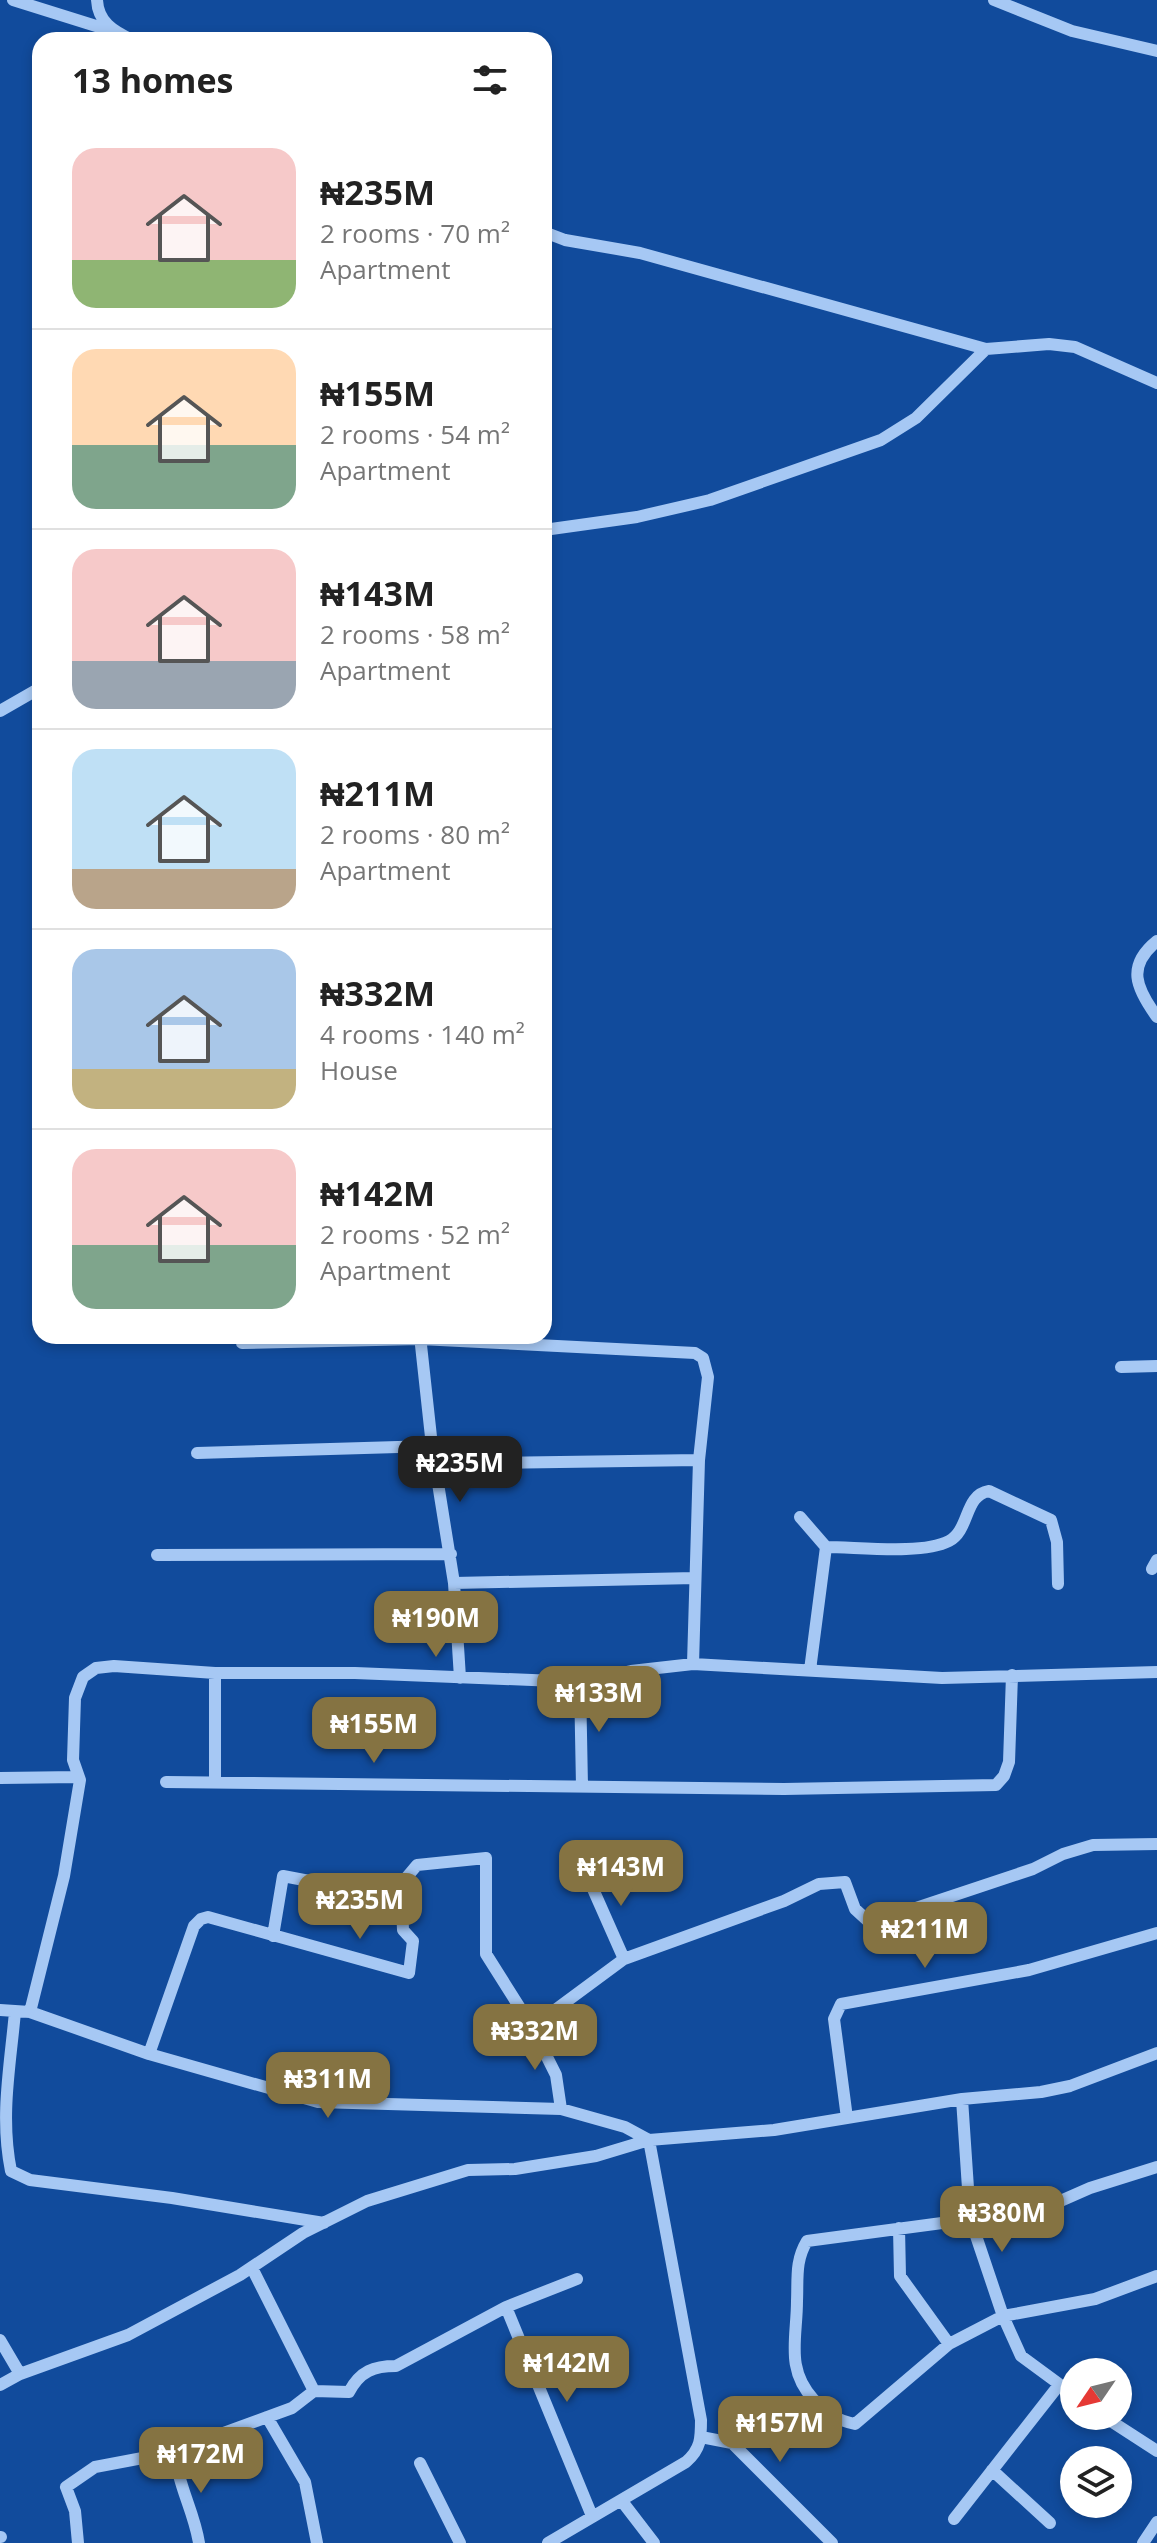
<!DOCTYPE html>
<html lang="en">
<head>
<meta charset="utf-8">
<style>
	:root { --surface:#fff; --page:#f2f2f2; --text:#222; --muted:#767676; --line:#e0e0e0; --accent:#857342 }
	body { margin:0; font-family:"Open Sans",sans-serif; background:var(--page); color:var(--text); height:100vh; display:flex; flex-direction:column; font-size:30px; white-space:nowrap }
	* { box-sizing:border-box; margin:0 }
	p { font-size:26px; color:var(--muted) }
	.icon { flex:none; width:44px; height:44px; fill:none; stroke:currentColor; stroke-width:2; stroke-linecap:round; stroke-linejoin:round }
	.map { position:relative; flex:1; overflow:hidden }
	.side { position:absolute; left:32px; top:32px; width:520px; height:1312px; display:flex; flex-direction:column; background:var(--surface); border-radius:24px; box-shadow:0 4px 12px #0003 }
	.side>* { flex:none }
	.needle { width:52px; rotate:235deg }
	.buttons { position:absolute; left:1060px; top:2358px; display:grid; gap:16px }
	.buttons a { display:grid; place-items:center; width:72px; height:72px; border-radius:50%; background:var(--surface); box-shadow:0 4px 12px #0003; font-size:40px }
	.price { position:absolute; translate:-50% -68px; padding:0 18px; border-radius:16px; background:var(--accent); color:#fff; font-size:26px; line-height:52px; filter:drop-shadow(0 2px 4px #0008) }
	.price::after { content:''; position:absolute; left:50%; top:48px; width:24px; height:18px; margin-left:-12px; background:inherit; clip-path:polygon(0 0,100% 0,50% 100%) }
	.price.current { background:#222; color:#fff }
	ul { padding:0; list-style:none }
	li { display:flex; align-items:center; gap:24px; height:200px; padding:0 40px }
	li+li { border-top:2px solid var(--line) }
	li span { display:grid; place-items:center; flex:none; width:224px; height:160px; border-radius:24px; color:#555 }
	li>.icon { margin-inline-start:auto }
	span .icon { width:96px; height:96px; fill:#fffc; stroke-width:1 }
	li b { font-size:34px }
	h2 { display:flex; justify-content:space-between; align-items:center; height:96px; padding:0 40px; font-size:34px }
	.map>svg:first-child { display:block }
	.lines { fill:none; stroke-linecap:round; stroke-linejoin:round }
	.minor { stroke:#a6c8f4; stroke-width:12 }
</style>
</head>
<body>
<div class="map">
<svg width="1157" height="2543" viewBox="0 0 1157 2543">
	<rect width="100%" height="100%" fill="#114b9c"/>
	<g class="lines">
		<path class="minor" d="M13,0L112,31
			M97,0C98,22 113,31 132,40
			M994,0L1072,31L1157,51
			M544,232L565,240L640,253L986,349L1049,344L1075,347L1157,383
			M544,530L637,517L710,500L881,440L916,418L986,349
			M0,711L40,688
			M1157,941C1126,966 1136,988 1157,1017
			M420,1336L432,1446L454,1583L460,1678
			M242,1343L420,1339L695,1353L703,1358L708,1377L699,1460L693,1664
			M1121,1367L1157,1366
			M197,1453L432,1446
			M491,1463L699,1460
			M800,1517L826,1547L810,1670
			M826,1547C858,1547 922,1555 949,1541C970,1530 964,1495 989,1491L1051,1520L1057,1542L1058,1584
			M157,1555L451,1554
			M1152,1569L1157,1560
			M454,1583L695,1578
			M580,1682L582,1786
			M0,1778L78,1777
			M215,1781V1673
			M166,1782L784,1789L996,1785L1004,1776L1009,1762L1012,1675
			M623,1858L589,1880L624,1959
			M273,1936L283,1876L346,1888
			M0,2010L30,2012L149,2054L318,2102L561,2109L625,2127L649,2140
			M15,2012C10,2067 0,2117 11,2171L30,2180L172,2198L324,2223
			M30,2012L64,1876L80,1780L73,1760L75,1698L83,1677L96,1668L114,1666L215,1673H355L580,1682L631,1671L693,1664L942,1678L1157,1672
			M532,2027L624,1959L784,1901L819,1884L845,1882L855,1909L867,1920H880L1033,1869L1063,1854L1093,1845L1157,1844
			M149,2054L194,1926L201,1919L208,1917L409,1973L413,1941L403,1930L401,1884L417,1865L486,1858V1954L532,2027L556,2075L561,2109
			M962,2099L970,2218L1003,2316L1021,2356L1074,2395
			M847,2118L834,2019L841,2004L1029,1970L1157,1933
			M1157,2167L1090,2188L1040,2210L807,2241C795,2261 798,2278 797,2301C797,2338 785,2369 814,2400C828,2414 836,2420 855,2424L949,2344L1003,2316L1095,2299L1157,2276
			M899,2228L900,2276L949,2344
			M252,2268L314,2391
			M506,2307L592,2516
			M0,2340L20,2374
			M0,2385L20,2374L128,2335L240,2275L303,2233L367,2201L468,2170L515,2169L596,2156L649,2140L774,2130L962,2099L1041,2092L1070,2086L1157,2053
			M1103,2416L1157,2451
			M267,2417L305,2482L317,2543
			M701,2437L732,2443L832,2543
			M174,2451C178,2486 194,2511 199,2543
			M420,2463L460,2543
			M992,2470L1050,2523
			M621,2500L654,2543
			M954,2519L1059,2385
			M0,2537H1
			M78,2543L75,2511L66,2487L95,2467L169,2453L292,2408L314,2391L349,2392C360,2371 374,2366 396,2366L506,2307L577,2279
			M548,2543L686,2462C701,2449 701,2438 701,2420L649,2140
			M1143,2543L1157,2522"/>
	</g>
</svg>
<div class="buttons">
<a><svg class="needle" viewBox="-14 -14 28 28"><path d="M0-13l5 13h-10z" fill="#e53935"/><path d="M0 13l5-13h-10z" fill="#767676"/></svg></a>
<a><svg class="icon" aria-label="layers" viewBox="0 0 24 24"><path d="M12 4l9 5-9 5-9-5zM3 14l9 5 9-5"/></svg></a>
</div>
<b class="price current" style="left:460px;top:1504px">₦235M</b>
<b class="price" style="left:436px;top:1659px">₦190M</b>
<b class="price" style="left:599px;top:1734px">₦133M</b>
<b class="price" style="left:374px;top:1765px">₦155M</b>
<b class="price" style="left:621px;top:1908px">₦143M</b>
<b class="price" style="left:360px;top:1941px">₦235M</b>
<b class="price" style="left:925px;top:1970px">₦211M</b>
<b class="price" style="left:535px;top:2072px">₦332M</b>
<b class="price" style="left:328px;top:2120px">₦311M</b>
<b class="price" style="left:1002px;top:2254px">₦380M</b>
<b class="price" style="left:567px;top:2404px">₦142M</b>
<b class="price" style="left:780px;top:2464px">₦157M</b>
<b class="price" style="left:201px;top:2495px">₦172M</b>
<section class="side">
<h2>13 homes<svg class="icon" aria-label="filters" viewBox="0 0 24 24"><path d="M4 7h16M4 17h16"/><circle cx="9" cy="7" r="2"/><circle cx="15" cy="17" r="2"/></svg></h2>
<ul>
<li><span style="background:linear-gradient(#f6c9c9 70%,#8fb573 0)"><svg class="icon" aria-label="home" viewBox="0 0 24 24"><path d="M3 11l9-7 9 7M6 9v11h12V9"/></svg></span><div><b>₦235M</b><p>2 rooms · 70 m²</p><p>Apartment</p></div></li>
<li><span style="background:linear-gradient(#ffd9b3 60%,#7fa58c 0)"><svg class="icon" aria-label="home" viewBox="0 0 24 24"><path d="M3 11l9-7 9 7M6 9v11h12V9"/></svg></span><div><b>₦155M</b><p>2 rooms · 54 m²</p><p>Apartment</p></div></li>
<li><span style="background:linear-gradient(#f6c9c9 70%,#9aa5b1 0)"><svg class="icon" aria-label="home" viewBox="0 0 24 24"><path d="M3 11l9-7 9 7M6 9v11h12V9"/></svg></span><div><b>₦143M</b><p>2 rooms · 58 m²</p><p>Apartment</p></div></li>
<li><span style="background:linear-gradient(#bfe0f5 75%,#b9a48a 0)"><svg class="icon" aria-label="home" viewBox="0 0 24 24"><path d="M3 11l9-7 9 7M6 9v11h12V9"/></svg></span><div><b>₦211M</b><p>2 rooms · 80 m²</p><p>Apartment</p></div></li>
<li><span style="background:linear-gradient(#a9c7e8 75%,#c2b280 0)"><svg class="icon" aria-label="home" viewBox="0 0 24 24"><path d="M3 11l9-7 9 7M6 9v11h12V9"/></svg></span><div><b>₦332M</b><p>4 rooms · 140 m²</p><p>House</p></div></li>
<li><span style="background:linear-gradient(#f6c9c9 60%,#7fa58c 0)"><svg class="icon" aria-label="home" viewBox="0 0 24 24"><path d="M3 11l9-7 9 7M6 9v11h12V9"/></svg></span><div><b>₦142M</b><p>2 rooms · 52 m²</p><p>Apartment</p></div></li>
</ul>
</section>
</div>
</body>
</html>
